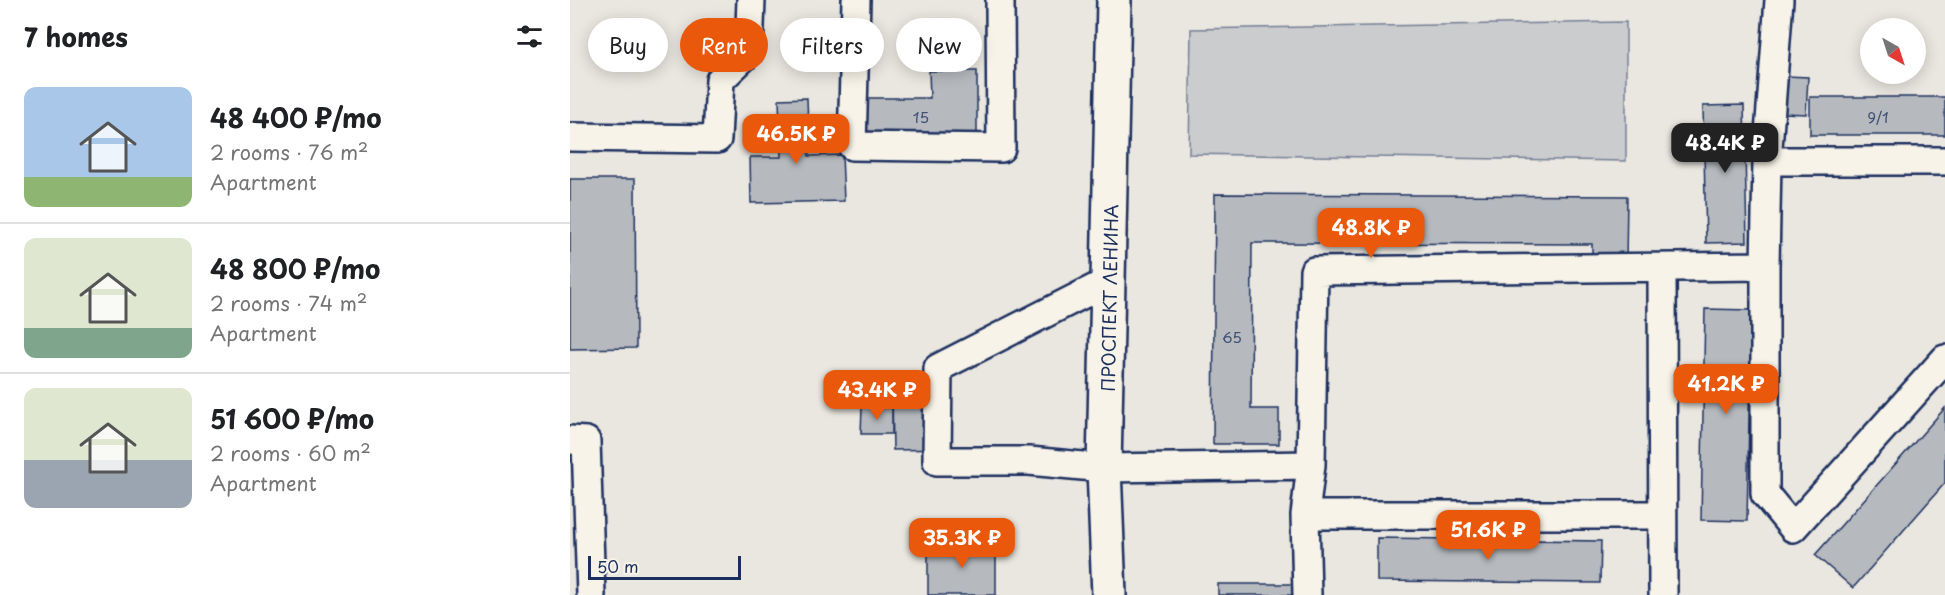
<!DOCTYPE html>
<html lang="en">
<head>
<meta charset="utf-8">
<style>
	:root { --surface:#fff; --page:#f6f6f6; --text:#202124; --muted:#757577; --line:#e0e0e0; --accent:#ea580c }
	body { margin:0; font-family:"Playpen Sans",sans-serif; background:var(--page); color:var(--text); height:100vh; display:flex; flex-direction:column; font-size:22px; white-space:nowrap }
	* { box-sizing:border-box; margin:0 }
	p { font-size:20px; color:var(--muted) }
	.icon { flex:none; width:33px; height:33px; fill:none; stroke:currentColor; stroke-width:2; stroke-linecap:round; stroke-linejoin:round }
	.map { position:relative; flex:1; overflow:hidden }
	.sheet { display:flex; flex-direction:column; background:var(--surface); width:570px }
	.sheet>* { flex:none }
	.banner { position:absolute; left:18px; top:18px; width:570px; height:54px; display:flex; gap:12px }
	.needle { width:39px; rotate:141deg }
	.buttons { position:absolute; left:1290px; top:18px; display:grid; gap:12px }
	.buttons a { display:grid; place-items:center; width:66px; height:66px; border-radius:50%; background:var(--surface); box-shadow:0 3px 15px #0003; font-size:30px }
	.scale { position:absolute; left:18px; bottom:15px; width:153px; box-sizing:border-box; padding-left:6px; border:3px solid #1b2f5e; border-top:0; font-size:16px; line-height:21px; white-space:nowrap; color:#1b2f5e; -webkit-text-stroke:4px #f7f3e8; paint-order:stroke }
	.price { position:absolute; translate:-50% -51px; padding:0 14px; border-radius:12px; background:var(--accent); color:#fff; font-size:20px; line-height:39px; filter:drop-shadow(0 2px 3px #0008) }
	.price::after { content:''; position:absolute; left:50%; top:36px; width:18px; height:14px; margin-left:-9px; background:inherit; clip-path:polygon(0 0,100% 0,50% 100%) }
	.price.current { background:#222; color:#fff }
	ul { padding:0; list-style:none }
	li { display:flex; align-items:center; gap:18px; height:150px; padding:0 24px }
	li+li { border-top:2px solid var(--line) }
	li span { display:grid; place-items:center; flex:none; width:168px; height:120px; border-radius:12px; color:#555 }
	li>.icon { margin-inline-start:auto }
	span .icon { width:72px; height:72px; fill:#fffc; stroke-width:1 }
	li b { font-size:26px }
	h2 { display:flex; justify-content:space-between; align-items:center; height:72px; padding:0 24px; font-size:26px }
	.chip { padding:0 21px; border-radius:27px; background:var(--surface); box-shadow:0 3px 15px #0003; font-size:21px; line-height:54px }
	.chip.current { background:var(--accent); color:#fff }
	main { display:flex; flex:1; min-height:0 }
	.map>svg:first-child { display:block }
	.green { fill:#cbcccd; stroke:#737e96; stroke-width:1.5 }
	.building { fill:#b6babf; stroke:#1b2f5e; stroke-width:1.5 }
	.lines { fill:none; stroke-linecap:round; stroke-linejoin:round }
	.minor-casing { stroke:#1b2f5e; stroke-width:32 }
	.major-casing { stroke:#1b2f5e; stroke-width:38 }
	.minor { stroke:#f7f3e8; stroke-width:27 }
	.major { stroke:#f7f3e8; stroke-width:33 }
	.labels { text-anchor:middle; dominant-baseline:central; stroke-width:5; stroke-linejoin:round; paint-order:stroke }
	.number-label { font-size:15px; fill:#425276 }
	.street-label { font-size:18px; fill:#1b2f5e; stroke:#f7f3e8 }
</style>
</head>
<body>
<main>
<section class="sheet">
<h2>7 homes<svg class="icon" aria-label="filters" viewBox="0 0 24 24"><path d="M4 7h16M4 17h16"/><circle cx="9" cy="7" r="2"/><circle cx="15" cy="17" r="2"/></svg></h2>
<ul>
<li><span style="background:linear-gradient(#a9c7e8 75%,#8fb573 0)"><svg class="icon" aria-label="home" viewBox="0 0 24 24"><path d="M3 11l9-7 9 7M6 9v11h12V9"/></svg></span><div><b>48 400 ₽/mo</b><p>2 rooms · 76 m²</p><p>Apartment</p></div></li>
<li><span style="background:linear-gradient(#dfe7d0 75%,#7fa58c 0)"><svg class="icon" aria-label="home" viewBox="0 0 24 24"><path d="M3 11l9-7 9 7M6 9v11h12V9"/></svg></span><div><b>48 800 ₽/mo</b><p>2 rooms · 74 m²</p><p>Apartment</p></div></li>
<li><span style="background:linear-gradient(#dfe7d0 60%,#9aa5b1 0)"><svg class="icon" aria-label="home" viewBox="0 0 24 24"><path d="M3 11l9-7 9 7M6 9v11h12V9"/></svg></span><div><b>51 600 ₽/mo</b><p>2 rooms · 60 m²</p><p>Apartment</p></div></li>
</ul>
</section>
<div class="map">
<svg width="1375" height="595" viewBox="0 0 1375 595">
	<rect width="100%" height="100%" fill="#eae7e0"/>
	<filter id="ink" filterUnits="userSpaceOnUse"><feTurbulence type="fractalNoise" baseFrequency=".0167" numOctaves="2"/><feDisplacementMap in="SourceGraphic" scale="12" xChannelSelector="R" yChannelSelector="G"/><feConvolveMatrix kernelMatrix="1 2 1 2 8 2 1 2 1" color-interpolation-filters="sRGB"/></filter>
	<g filter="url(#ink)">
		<path class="green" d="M1056,22V161L619,154L621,29Z"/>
		<path class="building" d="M359,71H407V134H296V98H360Z
			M1216,76L1238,77L1236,114L1213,113Z
			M1240,97H1375V135H1240Z
			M237,98L239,156L272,155L274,201L181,203L180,157H211L209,99Z
			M1174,105L1177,242L1136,243L1133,106Z
			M0,179H65L66,348L0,349Z
			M645,194L1057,196L1056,263H1022V244L682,243L681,409H709V444H643Z
			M1135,309L1181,310L1177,521L1131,520Z
			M377,390L379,449L323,450L322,392Z
			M292,407L322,408V434H291Z
			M1375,408V483L1283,588L1245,555Z
			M807,538L1031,541L1030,583L807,581Z
			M358,543L426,544V595H358Z
			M648,584H723V595H648Z"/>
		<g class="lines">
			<defs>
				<path id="minor" d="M286,0L282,146L431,148L430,0
					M0,137L147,139L150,80L179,52L181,0
					M1197,161H1375
					M1195,266V494L1223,528L1375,359
					M1092,268L1093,595
					M539,281L368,368L367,461H459L534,468L741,465L744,271L1195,266L1197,161L1209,0
					M0,440L16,441L21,595
					M735,515H1092
					M737,595L735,515L741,465"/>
				<path id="major" d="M539,595L534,468L544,0"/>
			</defs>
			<use href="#minor" class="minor-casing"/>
			<use href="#major" class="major-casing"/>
			<use href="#minor" class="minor"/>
			<use href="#major" class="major"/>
		</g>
	</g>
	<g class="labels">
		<g class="number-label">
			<text x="351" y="116">15</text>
			<text x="1308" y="116">9/1</text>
			<text x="662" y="336">65</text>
		</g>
		<g class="street-label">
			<text transform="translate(539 298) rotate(-89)">ПРОСПЕКТ ЛЕНИНА</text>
		</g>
	</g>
</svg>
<div class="buttons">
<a><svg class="needle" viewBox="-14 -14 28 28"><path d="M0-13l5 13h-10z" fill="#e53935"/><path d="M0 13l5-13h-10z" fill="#757577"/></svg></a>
</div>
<div class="scale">50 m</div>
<b class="price" style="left:226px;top:165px">46.5K ₽</b>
<b class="price current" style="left:1155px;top:174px">48.4K ₽</b>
<b class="price" style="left:801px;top:259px">48.8K ₽</b>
<b class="price" style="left:1156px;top:415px">41.2K ₽</b>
<b class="price" style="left:307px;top:421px">43.4K ₽</b>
<b class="price" style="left:918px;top:561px">51.6K ₽</b>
<b class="price" style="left:392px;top:569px">35.3K ₽</b>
<div class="banner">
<a class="chip">Buy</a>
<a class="chip current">Rent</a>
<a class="chip">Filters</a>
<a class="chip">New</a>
</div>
</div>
</main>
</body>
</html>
